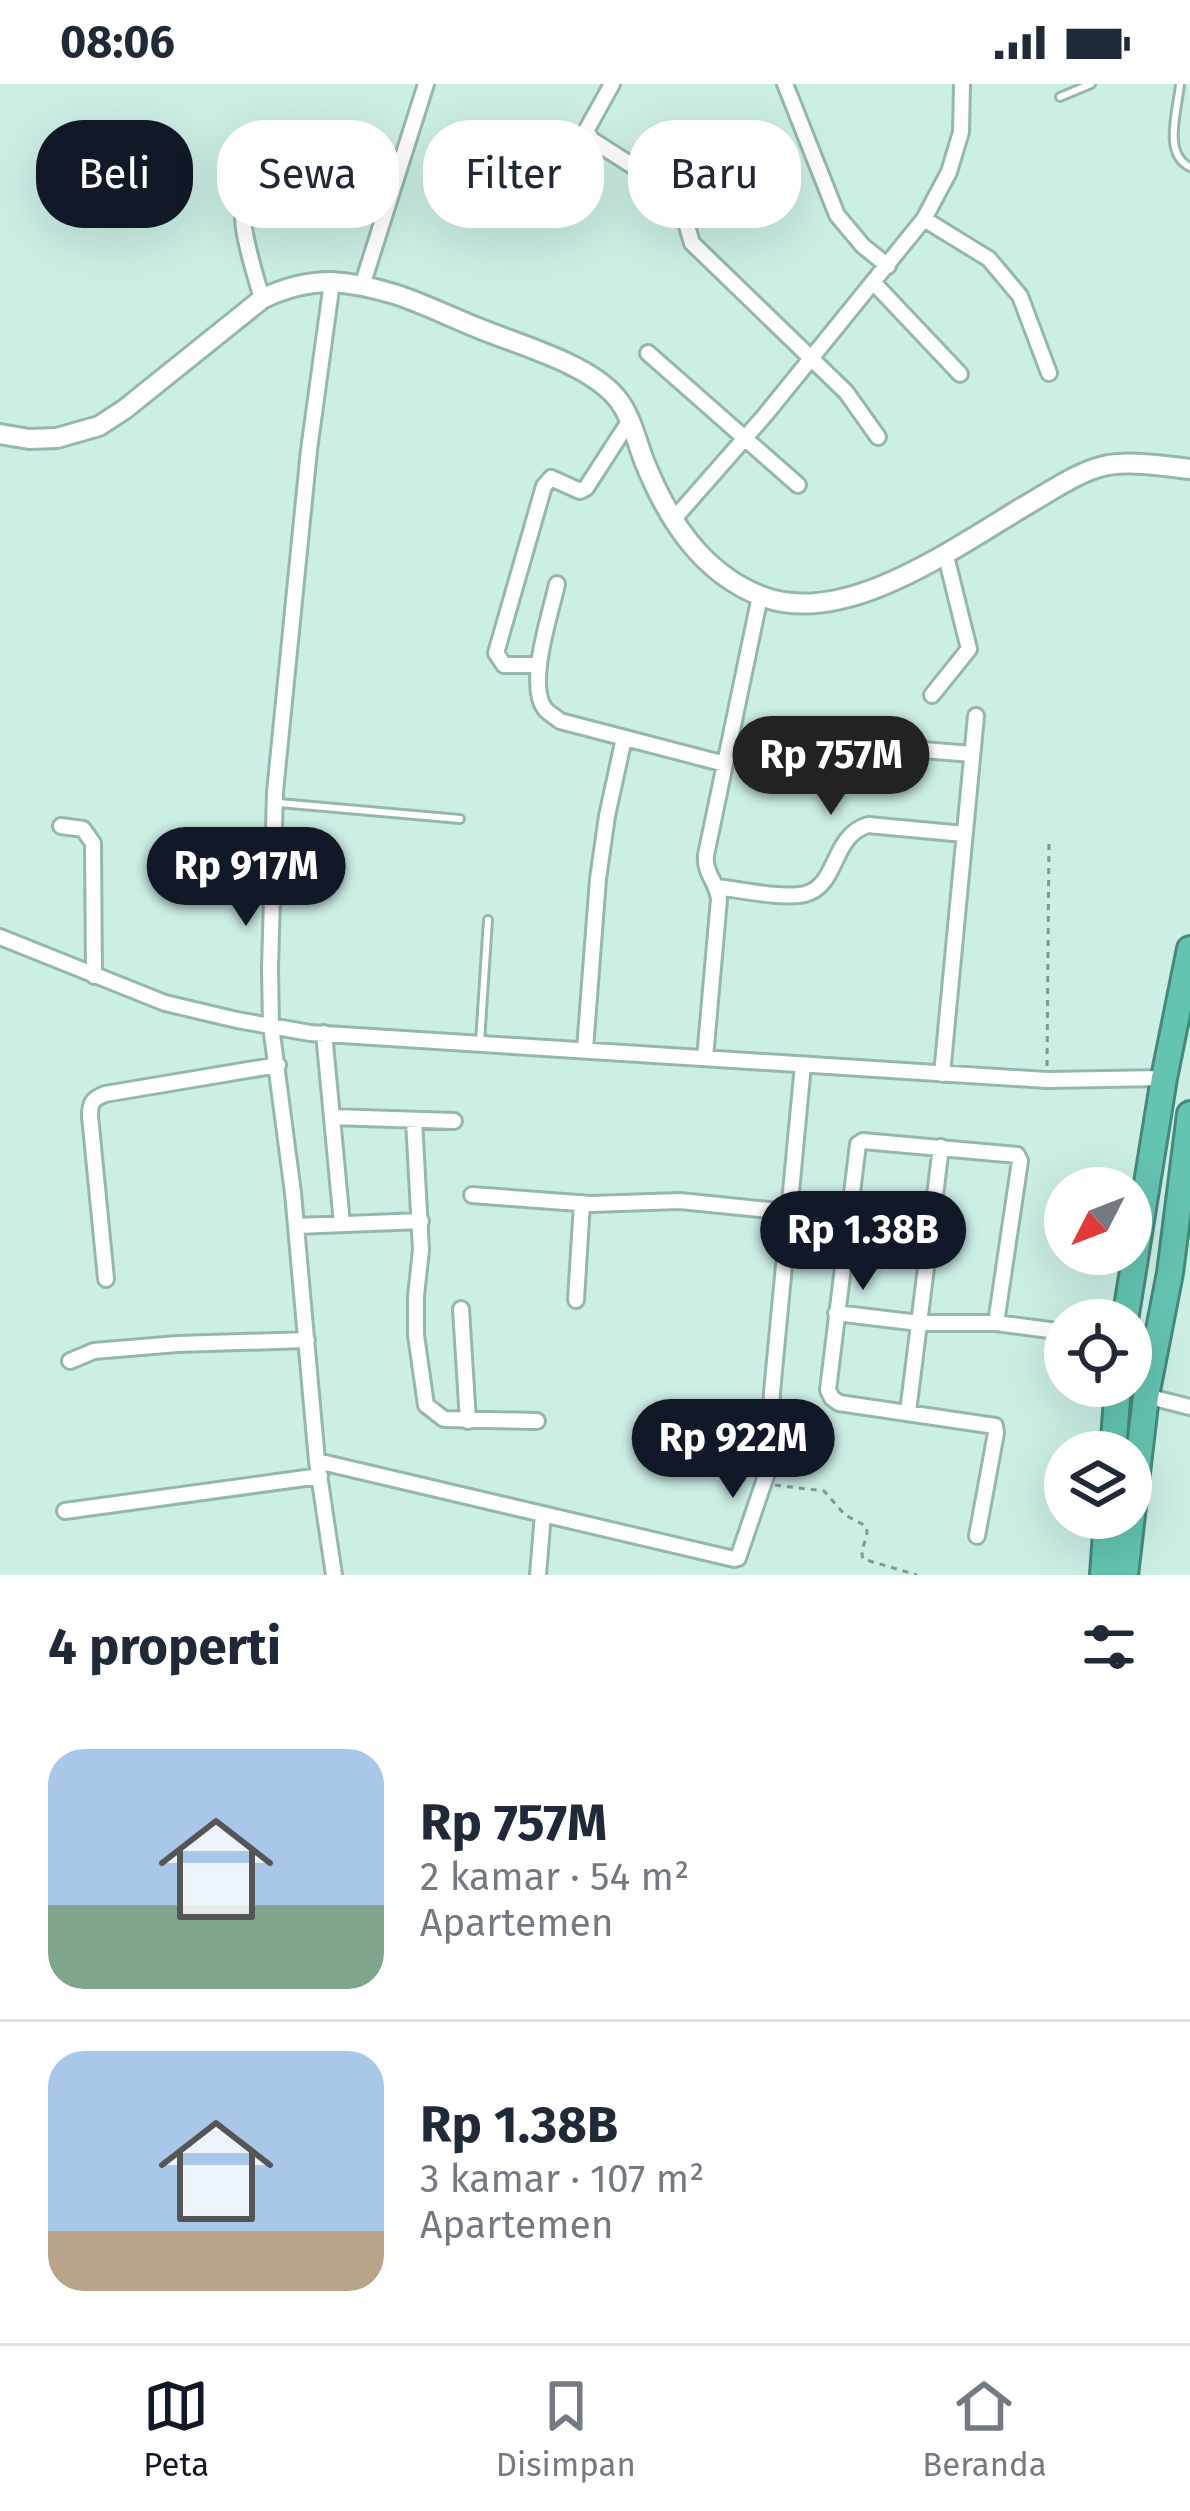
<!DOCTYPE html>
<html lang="id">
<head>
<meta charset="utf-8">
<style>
	:root { --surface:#fff; --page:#f6f6f7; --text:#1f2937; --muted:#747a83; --line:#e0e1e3; --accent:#111827 }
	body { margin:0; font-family:"Fira Sans",sans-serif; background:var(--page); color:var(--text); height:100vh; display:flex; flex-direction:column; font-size:45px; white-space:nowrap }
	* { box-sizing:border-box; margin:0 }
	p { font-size:39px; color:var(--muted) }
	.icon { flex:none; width:66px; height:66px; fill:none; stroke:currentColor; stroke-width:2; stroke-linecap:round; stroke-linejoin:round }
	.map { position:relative; height:1491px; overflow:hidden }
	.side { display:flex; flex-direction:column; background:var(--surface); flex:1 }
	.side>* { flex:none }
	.top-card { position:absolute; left:36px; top:36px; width:1119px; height:108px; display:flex; gap:24px }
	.needle { width:78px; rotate:228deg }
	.tools { position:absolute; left:1044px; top:1083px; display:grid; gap:24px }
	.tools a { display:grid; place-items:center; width:108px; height:108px; border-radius:50%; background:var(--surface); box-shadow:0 12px 48px #0002; font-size:60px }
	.price { position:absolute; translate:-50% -102px; padding:0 27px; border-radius:42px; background:var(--accent); color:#fff; font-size:39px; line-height:78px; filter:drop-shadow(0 3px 6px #0008) }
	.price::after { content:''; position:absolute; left:50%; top:72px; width:36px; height:27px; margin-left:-18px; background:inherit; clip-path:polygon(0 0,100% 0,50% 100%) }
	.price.current { background:#222; color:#fff }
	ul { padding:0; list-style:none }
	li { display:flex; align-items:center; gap:36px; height:300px; padding:0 48px }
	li+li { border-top:3px solid var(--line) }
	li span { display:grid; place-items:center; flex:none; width:336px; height:240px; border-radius:36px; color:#555 }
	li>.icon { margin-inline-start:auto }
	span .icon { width:144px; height:144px; fill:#fffc; stroke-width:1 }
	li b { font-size:51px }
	h2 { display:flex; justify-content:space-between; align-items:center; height:144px; padding:0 48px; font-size:51px }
	.pill { padding:0 42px; border-radius:48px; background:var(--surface); box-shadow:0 12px 48px #0002; font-size:42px; line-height:108px }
	.pill.current { background:var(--accent); color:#fff }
	.status { display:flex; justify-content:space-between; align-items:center; height:84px; padding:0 60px; background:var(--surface); direction:ltr }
	.status svg { height:33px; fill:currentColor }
	.menu { display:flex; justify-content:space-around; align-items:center; height:168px; border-top:3px solid var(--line); background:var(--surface); font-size:33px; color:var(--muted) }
	.menu a { display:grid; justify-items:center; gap:6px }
	.menu .current { color:var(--accent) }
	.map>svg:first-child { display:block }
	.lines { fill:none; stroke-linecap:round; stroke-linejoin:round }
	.lane-casing { stroke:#96b7af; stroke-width:12 }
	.street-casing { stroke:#96b7af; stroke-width:20 }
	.secondary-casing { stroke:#96b7af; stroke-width:24 }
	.highway-casing { stroke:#46897b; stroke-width:30 }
	.path { stroke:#7f9993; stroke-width:3; stroke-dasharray:6 6; stroke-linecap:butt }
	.lane { stroke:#fff; stroke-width:6 }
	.street { stroke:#fff; stroke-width:14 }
	.secondary { stroke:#fff; stroke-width:18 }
	.highway { stroke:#63c4b0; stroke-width:24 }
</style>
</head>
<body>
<div class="status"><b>08:06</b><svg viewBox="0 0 49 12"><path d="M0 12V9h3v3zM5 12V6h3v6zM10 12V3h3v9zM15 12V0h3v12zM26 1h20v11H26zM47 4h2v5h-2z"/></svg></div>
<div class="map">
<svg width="1190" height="1491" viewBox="0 0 1190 1491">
	<rect width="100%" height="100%" fill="#cbeee5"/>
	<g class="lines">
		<defs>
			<path id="lane" d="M1180,0C1178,25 1162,70 1190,83
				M1060,13L1091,0
				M279,719L460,735
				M480,958L488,836"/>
			<path id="street" d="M612,0L586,47L592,56L669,105L684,132L692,159L846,308L878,353
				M785,0L837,131L863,162L888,182
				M924,135L989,175L1020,212L1049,289
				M332,198L309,366L275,708L270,884L271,942L293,1109L317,1377L334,1491
				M874,199L960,290
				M362,202L426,0
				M262,215C256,193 243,154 243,132C243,76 359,99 393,104
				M648,269L798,401
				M673,436L766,330L924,135L949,88L961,48L962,0
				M557,500C551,529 526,600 545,625C547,628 557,634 560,637L725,680
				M539,581H504L496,569L544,402L551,394L580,407L586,404L630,336
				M932,611L969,565L945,468
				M849,660L972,670
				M61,742L83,745L93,759L94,892
				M717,803C741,806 783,815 805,810C839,801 831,752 868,741L964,750
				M0,853L165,919L237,936L310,949L1047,996L1164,994
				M324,949L342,1140
				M585,965L598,795L607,732L624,654
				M705,974L719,815C717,798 704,789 706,771L760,512
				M942,990L976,632
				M332,1033L454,1037
				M414,1036L421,1166L416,1212V1251L426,1321L444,1335L537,1337
				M472,1111L591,1120L680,1117L789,1128
				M296,1142L421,1137
				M106,1195L90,1032C90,1018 93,1015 105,1010L278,981
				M576,1216L582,1119
				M461,1225L468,1337
				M836,1229L919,1239H996L1065,1248
				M70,1277L94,1267L177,1260L307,1256
				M1146,1312L1190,1323
				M908,1328L941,1063
				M317,1377L734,1475L738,1474L768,1386L772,1308L803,981
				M65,1427L320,1392
				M977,1452L996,1349L995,1342L839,1319L832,1314L828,1306L858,1060L863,1057L1017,1071L1020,1077L996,1239
				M538,1491L543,1430"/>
			<path id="secondary" d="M0,350L29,355L57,354L99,342L125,325L262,215C284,204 306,198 331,198C352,199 374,204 394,210C423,219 450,233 478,244C519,261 587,279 616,313C632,332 636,357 645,379C668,436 702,489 761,512C847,546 962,458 1035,416C1057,403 1082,386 1108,381C1135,377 1164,382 1190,385"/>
			<path id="highway" d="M1125,1236L1164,994L1190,865
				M1113,1368L1118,1302
				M1103,1491L1107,1434
				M1125,1491L1146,1312L1170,1189L1190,1030"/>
		</defs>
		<use href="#lane" class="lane-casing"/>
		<use href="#street" class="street-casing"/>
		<use href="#secondary" class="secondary-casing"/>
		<use href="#highway" class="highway-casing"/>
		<path class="path" d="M1047,982L1049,757
			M775,1401L824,1407L845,1431L866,1442C870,1454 859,1463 863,1475L917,1491"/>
		<use href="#lane" class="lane"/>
		<use href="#street" class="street"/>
		<use href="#secondary" class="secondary"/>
		<use href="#highway" class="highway"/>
	</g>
</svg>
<div class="tools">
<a><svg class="needle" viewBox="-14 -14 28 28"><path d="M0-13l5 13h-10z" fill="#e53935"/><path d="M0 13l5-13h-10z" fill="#747a83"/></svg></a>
<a><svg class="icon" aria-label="locate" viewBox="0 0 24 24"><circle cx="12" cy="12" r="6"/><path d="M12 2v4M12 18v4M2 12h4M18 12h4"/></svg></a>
<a><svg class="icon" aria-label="layers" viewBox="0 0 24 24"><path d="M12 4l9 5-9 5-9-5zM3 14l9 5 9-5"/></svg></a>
</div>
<b class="price current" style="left:831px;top:734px">Rp 757M</b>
<b class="price" style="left:246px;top:845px">Rp 917M</b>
<b class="price" style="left:863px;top:1209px">Rp 1.38B</b>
<b class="price" style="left:733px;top:1417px">Rp 922M</b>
<div class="top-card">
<a class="pill current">Beli</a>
<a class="pill">Sewa</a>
<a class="pill">Filter</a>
<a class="pill">Baru</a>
</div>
</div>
<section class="side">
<h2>4 properti<svg class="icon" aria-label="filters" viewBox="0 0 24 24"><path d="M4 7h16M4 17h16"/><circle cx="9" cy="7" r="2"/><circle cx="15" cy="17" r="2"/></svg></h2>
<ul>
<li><span style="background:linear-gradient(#a9c7e8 65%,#7fa58c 0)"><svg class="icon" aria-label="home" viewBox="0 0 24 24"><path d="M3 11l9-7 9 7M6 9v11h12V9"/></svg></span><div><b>Rp 757M</b><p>2 kamar · 54 m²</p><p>Apartemen</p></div></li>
<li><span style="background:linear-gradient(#a9c7e8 75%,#b9a48a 0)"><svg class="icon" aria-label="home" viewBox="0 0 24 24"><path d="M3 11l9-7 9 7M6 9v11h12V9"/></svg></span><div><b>Rp 1.38B</b><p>3 kamar · 107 m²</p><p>Apartemen</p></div></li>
</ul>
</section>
<nav class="menu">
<a class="current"><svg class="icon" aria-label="map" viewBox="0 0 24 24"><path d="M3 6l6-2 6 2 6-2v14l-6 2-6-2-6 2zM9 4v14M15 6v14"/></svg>Peta</a>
<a><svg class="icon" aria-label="saved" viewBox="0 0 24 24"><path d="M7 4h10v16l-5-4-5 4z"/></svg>Disimpan</a>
<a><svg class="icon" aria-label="home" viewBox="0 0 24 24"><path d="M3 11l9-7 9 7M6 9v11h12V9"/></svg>Beranda</a>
</nav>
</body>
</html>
